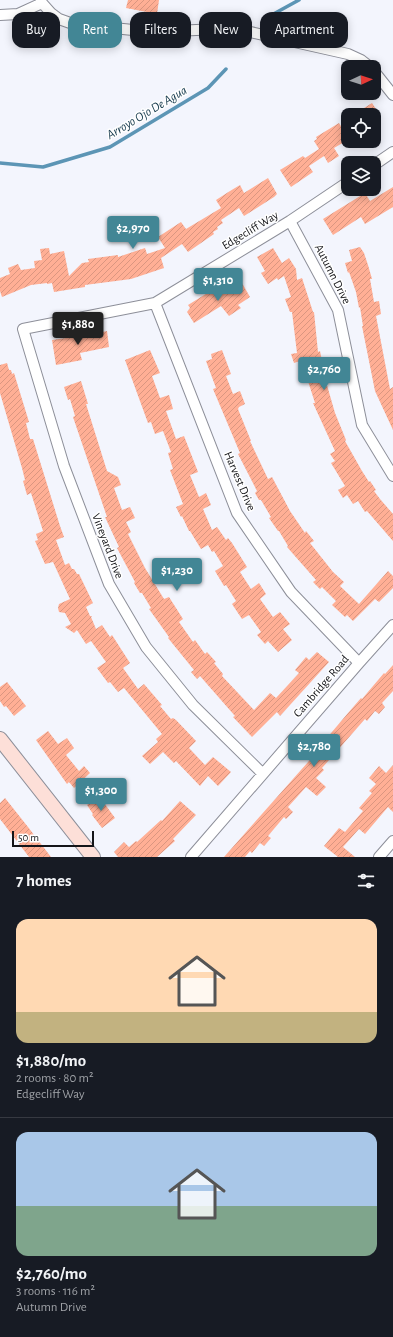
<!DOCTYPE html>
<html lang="en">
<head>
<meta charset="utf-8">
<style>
	:root { --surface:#171b24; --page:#242831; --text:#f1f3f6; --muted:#9ea1a6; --line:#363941; --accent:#428695 }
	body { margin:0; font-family:"Alegreya Sans",sans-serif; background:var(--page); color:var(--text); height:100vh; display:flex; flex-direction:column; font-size:15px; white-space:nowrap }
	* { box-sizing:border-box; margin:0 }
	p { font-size:13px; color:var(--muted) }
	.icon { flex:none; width:22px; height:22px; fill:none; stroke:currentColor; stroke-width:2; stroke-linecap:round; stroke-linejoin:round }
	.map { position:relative; height:857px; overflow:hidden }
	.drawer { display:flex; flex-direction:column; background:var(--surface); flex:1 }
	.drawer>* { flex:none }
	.banner { position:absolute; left:12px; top:12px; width:369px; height:36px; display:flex; gap:8px }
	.needle { width:26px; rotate:86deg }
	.fabs { position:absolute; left:341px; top:60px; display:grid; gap:8px }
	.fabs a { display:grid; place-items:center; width:40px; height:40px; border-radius:8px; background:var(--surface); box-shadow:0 2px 10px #0003; font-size:20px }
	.scale { position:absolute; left:12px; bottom:10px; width:82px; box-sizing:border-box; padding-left:4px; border:2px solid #141519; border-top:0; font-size:11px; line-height:14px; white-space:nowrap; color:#141519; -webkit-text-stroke:3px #fff; paint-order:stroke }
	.price { position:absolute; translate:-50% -34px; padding:0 9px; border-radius:4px; background:var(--accent); color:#fff; font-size:13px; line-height:26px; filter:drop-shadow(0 1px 2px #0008) }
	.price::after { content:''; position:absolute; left:50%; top:24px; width:12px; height:9px; margin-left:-6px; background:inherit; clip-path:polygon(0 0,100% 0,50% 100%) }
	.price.current { background:#222; color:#fff }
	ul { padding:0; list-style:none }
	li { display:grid; align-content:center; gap:8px; height:212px; padding:0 16px }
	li+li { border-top:1px solid var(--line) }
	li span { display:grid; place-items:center; height:124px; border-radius:12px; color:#555 }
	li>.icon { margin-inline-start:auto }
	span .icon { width:72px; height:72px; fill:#fffc; stroke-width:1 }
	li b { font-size:17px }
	h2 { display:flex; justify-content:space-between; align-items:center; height:48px; padding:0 16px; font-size:17px }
	.tag { padding:0 14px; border-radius:12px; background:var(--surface); box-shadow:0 2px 10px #0003; font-size:14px; line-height:36px }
	.tag.current { background:var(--accent); color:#fff }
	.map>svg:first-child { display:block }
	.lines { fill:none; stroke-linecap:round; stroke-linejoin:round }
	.stream { stroke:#5c95b5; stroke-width:3.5 }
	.building { fill:url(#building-hatch) }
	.street-casing { stroke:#8d8f99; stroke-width:12 }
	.secondary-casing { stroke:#8d8f99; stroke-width:16 }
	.street { stroke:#fff; stroke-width:10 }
	.secondary { stroke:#fddfd8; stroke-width:14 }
	.labels { text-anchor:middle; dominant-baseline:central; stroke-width:3; stroke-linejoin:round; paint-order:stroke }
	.street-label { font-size:12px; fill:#141519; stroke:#fff }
	.water-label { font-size:13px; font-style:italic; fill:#163a4d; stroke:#fff }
</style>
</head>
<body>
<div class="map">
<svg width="393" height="857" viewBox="0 0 393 857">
	<defs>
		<pattern id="building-hatch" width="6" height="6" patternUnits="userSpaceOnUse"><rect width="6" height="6" fill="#ffaf95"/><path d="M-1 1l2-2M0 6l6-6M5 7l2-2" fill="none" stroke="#da9680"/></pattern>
	</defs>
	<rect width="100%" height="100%" fill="#f3f5fd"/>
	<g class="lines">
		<path class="stream" d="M268,17L299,0
			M0,163L43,167L110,147L208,88L226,69"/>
	</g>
	<path class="building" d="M128,0H159L157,14L126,8Z
		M372,103L380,115H353Z
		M339,123L348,138L344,141H346L334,148L339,156L328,163L324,156L309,166L313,172L291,187L280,170L303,156L305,158L319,149L314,141L317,139L316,137Z
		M268,178L277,194L274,197L244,216L239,208L221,220L223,223L217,227L218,229L213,232L214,234L188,252L182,244L161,258L164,268L131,279L85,285V287L54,292L52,283L47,284V283L31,285L2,297L0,291V278L10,274L8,268L18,264L21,270L35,268L34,261L42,260L40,249L49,248L50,254L64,251L69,276L82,263L89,262L88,259L118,255V257L145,248L147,254L165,248L158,237L181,222L186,229L221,208L216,200L230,191L240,185L244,193Z
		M393,187V207L365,224L361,217L333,235L323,219L365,193L370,201Z
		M360,247L364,253L368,265L372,279H370L374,302L379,301L381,314L376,316L390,389L393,387V430L375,391L362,326H363L360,307L359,308L356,292L349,272L348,273L345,263L352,261L349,250Z
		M273,248L282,263L289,258L296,269L297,280L302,278L313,312H314L318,352L320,351L322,361H320L335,413L346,440L345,441L362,471L369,482L370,481L376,490L374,491L380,499L393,514V541L367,511L365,512L358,501L353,504L347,495L343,498L338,490L345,486L331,463L335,461L330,454L335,451L313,403H315L307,378L305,379L300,361L294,363L291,354L297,353L292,312H290L285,299L291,297L284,276L278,280L277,278L268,284L261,273L265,271L257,257Z
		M242,283L250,297L238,305L241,308L229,316L221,306L194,323L187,312L190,308L188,305L222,284L227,293Z
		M97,330L98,333L107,331L109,347L80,353L82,360L56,365L52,340L66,338V335Z
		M150,350L160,373L152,376L160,398L169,395L173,409L166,411L176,439L184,436L198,472L190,475L199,497L206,493L211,505L203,509L212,530L217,527L226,540L228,538L232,543L247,567L240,572L251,589L259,583L266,594L260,599L273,617L280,612L290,624L283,629L292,640L278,652L268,641L265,644L257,635L261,632L249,615L242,619L232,604L236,601L226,585L224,586L215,571L223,566L214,551L212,552L208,545L201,549L190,531H189L182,516L181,517L176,507L183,504L170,470L173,469L168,453L171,452L163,431L155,434L151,422L148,423L125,360Z
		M222,350L231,374L226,376L233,394L240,391L245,404L239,407L238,409L251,441H250L268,479L272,477L290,511L305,533L306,531L314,541L310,543L333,572L344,582L340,586L359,604L388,571L393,576V588L379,602L375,599L353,621L347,615L345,617L332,605L336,601L322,587L320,589L313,582L316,580L287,547L288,546L279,531H278L269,518L271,517L261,500H259L255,493L257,491L238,454L240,453L213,389L216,388L206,361L212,359L211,354Z
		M7,363L9,370H11L12,374L14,373L29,422L26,423L30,439H33L60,526L64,537L56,540L65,565L69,563L72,569H74L77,574H79L93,603L86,607L90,616H92L91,617L96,629L102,625L110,637L112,635L130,663L123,668L138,689L144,684L162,705L160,706L171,719L173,718L176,720L196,741L189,748L205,765L213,757L231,772L218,786L208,776L200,786L176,761L174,763L163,752L150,764L142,756L158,742L156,739L162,734L124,688L118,692L110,682L108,683L97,668L106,662L91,641L86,644L77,630L74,633L65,627L71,624L65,613L59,612L58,608L59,604L70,599L53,562L45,564L35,541L38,540L36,534L43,531L31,493L27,495L23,481L25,480L22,468L0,393V365Z
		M81,381L88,404H86L107,471L118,477L121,485L114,488L122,510L130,507L135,518L126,522L131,532L128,534L145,568L164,599L169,597L183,619L179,622L193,642L195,640L205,654L207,652L216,662L214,663L223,674L222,676L254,710L270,693L276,698L299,673L295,670L306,657L309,660L317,652L329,662L280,716L277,712L252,737L233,717L235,716L200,676L197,679L191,672L194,670L168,638L169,637L149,609L151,608L142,593H140L134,583L135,582L117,548L119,547L105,517H107L73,417L75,416L70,399L68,400L64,387Z
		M393,665V691L382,703L385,707L379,714L375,711L367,721L365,719L322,768L324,770L316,778L326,787L317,796L306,787L288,807L293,812L286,819L284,817L268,836L271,838L264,846L260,843L252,853L250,851L245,857H224L316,753L315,752L348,713L361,698L362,699L384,673L385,674Z
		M7,682L26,706L14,716L6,706L4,707L0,701V687Z
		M48,731L58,744L67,738L74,748L66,755L79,771L84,766L90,773L74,788L69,782L67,784L36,740Z
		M393,765V812L388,807L365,834L359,829L343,847L355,857H338L324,846L339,828L345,832L363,811L359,808L372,793L369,791L376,784L369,778L379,766L386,773Z
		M99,796L115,818L102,828L92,815L93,814L87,805Z
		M5,798L28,827L51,857H29L16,840L0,819V803Z
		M180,801L196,815L173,839L175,841L157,857H118L114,852L124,842L129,847L136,841L137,842L161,820L162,821Z"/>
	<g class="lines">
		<defs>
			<path id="street" d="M41,0L42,3L51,13L59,19L73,24L153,32L218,29L246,31L348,54L361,60L370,67
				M0,15L18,14L42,3
				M374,71L393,95
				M374,165L393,152
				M290,221L338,310L362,425L393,476
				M155,303L237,513L291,592L359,663
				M263,774L193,705L146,647L109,584L64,466L23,329L155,303L290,221L348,182
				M191,857L359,663L393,625
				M379,857L393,841"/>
			<path id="secondary" d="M0,739L93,857"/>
		</defs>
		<use href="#street" class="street-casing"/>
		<use href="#secondary" class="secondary-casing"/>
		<use href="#street" class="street"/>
		<use href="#secondary" class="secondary"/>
	</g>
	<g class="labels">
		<g class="street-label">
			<text transform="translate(250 230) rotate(-31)">Edgecliff Way</text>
			<text transform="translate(333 274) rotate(63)">Autumn Drive</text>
			<text transform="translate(240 481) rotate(67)">Harvest Drive</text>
			<text transform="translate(108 546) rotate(69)">Vineyard Drive</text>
			<text transform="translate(321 686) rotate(-49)">Cambridge Road</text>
		</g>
		<g class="water-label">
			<text transform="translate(147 113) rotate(-31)">Arroyo Ojo De Agua</text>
		</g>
	</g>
</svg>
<div class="fabs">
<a><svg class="needle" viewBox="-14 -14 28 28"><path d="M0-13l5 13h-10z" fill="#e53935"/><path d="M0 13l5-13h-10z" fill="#9ea1a6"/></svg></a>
<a><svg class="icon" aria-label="locate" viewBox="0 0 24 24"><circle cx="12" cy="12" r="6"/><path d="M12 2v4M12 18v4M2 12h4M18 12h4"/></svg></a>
<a><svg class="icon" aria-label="layers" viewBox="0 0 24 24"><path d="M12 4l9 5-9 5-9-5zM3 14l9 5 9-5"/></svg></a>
</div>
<div class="scale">50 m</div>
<b class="price" style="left:133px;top:250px">$2,970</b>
<b class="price" style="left:218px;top:302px">$1,310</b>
<b class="price current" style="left:78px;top:346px">$1,880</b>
<b class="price" style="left:324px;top:391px">$2,760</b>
<b class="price" style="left:177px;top:592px">$1,230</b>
<b class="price" style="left:314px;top:768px">$2,780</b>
<b class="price" style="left:101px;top:812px">$1,300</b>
<div class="banner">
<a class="tag">Buy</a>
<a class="tag current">Rent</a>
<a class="tag">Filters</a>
<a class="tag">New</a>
<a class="tag">Apartment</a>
</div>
</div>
<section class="drawer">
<h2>7 homes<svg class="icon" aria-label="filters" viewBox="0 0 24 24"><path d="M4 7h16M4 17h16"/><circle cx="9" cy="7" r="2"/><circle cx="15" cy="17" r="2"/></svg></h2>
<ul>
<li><span style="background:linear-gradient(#ffd9b3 75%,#c2b280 0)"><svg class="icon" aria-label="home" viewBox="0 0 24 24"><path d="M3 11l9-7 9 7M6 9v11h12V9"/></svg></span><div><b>$1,880/mo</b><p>2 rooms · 80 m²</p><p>Edgecliff Way</p></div></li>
<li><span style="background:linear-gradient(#a9c7e8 60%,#7fa58c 0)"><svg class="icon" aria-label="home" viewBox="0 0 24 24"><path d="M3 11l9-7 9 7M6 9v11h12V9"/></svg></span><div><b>$2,760/mo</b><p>3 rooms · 116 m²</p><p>Autumn Drive</p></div></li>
</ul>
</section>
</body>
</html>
